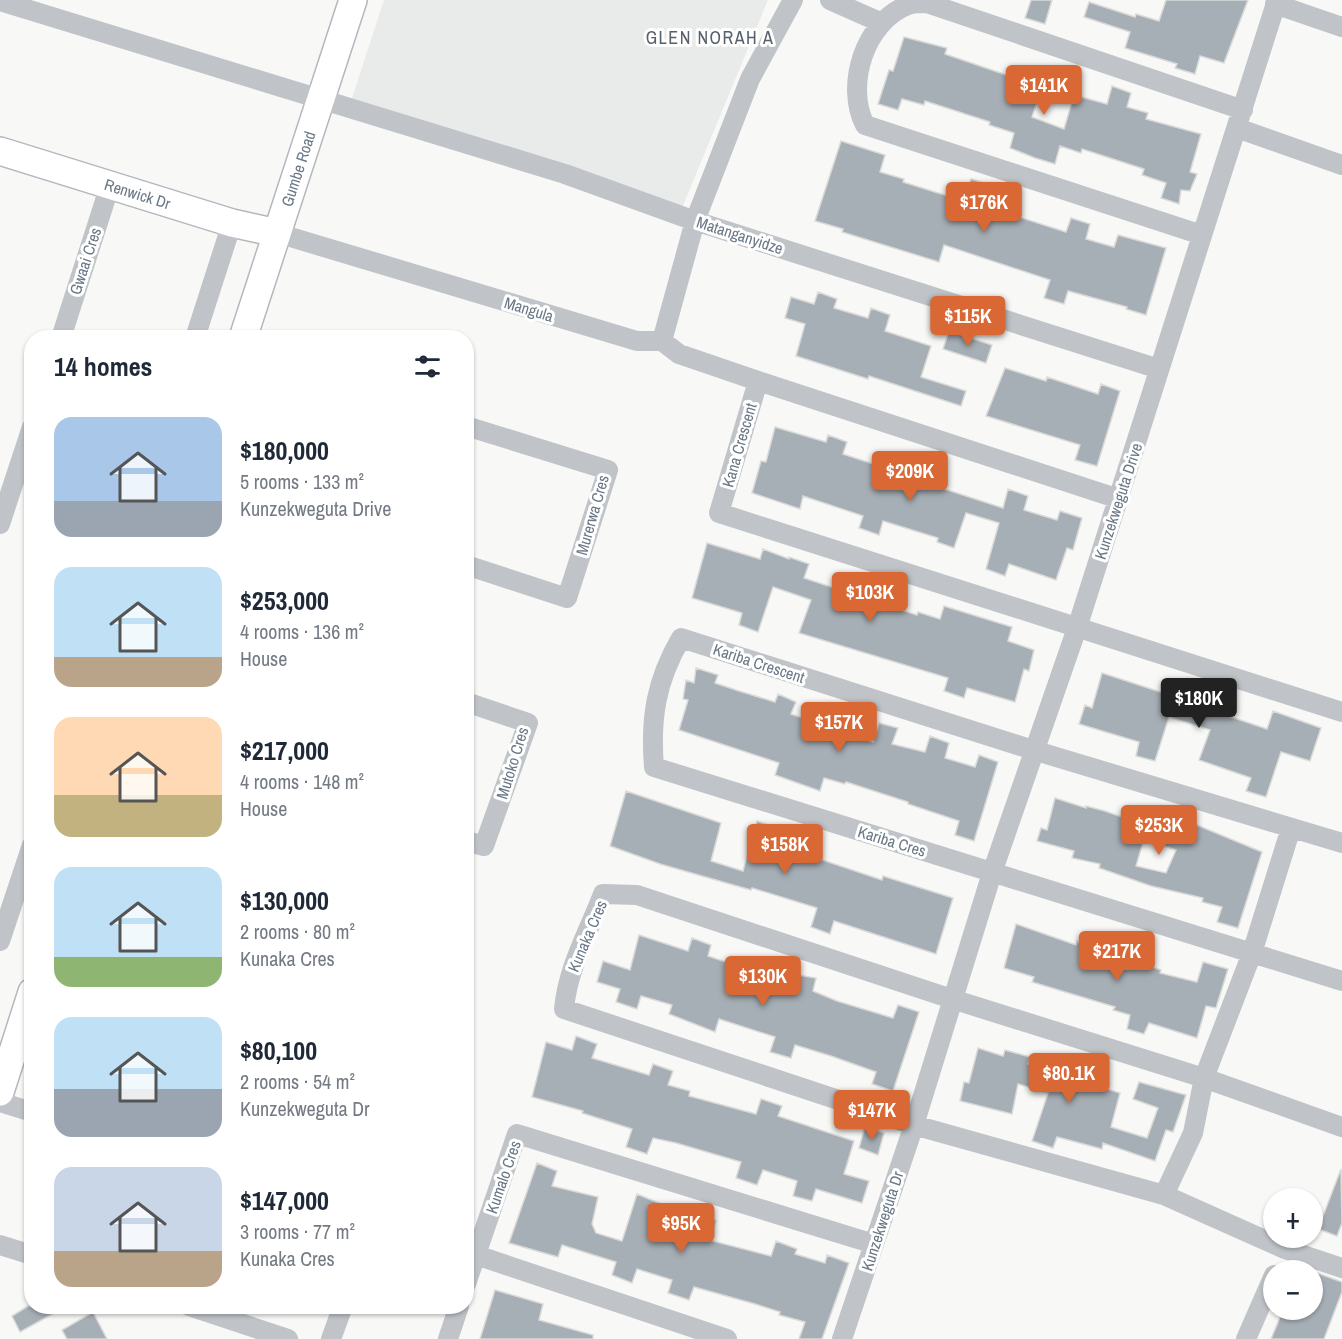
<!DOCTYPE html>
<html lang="en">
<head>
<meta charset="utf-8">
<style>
	:root { --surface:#fff; --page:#f2f2f3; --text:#1f2937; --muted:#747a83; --accent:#da6835 }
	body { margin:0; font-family:"Archivo Narrow",sans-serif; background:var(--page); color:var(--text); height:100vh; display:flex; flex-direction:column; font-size:22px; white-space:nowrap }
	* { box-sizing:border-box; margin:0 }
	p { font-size:20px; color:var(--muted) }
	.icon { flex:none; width:33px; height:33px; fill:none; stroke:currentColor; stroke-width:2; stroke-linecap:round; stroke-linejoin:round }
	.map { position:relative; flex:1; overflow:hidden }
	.panel { position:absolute; left:24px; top:330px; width:450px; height:984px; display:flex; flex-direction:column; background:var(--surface); border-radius:24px; box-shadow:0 2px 4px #0004 }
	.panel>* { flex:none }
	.buttons { position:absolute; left:1263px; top:1188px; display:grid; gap:12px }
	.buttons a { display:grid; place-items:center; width:60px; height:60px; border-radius:50%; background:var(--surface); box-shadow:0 2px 4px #0004; font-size:30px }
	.price { position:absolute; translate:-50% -51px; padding:0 14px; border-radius:6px; background:var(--accent); color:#fff; font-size:20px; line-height:39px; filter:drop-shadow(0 2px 3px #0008) }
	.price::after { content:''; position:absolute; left:50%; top:36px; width:18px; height:14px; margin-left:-9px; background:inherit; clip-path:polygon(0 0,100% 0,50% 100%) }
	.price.current { background:#222; color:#fff }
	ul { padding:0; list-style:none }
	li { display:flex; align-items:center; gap:18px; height:150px; padding:0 30px }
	li span { display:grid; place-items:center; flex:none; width:168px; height:120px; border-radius:18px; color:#555 }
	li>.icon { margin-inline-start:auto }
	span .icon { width:72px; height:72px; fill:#fffc; stroke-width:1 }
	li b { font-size:26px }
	h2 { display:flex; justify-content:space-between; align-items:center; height:72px; padding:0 30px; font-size:26px }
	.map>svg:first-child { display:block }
	.built { fill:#e9ebea }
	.building { fill:#a7afb6; stroke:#dadbd9; stroke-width:1.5; fill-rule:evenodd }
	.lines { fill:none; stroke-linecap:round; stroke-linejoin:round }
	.secondary-casing { stroke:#b3b8bd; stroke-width:30 }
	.street { stroke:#c0c4c8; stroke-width:20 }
	.secondary { stroke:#fff; stroke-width:27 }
	.labels { text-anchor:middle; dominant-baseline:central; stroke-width:6; stroke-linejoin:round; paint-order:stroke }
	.street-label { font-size:16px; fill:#697786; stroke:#fff }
	.neighbourhood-label { font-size:18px; letter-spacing:1.5px; fill:#57616b; stroke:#fff }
</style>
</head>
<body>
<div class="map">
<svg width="1342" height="1339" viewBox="0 0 1342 1339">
	<rect width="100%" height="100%" fill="#f8f9f6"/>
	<path class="built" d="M384,0H768L682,208L351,101Z"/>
	<path class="building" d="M1031,0H1052L1045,24L1025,18Z
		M1166,0H1248L1224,63L1200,56L1195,74L1175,68L1177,64L1125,48L1130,32L1084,17L1089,2L1135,17L1136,14L1159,21Z
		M904,37L947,48L945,54L1042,87L1032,117L1064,129L1074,95L1107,104L1112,86L1131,93L1127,107L1148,113L1146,119L1201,134L1190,172L1197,174L1190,191L1181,190L1179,204L1161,198L1166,183L1142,175L1144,169L1082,149L1081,153L1060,146L1055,164L1035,158L1010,148L1014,133L989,125L990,122L925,101L924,105L902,99L898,110L878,104L889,70L893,71Z
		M841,141L885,155L880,172L904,179L903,182L964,201L971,179L990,185L989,190L1015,198L1010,214L1066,232L1071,218L1090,224L1086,239L1114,247L1118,235L1166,248L1146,315L1126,309L1127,307L1068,291L1064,304L1044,298L1050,280L944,245L939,262L842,232L843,229L815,221Z
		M818,292L837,299L834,308L868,318L871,308L890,315L885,331L931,346L921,377L966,391L961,406L869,376L868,379L796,356L805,324L785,318L791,297L814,304Z
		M949,331L992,345L986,363L943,349Z
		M1005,368L1046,381L1047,377L1098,394L1101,384L1120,391L1097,466L1075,460L1080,445L986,416Z
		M775,427L826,442L828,435L847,442L843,454L904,474L911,452L930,459L923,482L1003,508L1008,489L1028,496L1024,510L1057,520L1060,511L1082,518L1073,550L1067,548L1056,580L1009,564L1005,576L986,569L999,523L966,513L954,548L937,542L938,538L883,521L879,535L859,528L863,516L803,496L800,509L752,493L761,461L766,462Z
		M707,543L760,559L763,549L789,559V557L809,564L804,578L917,615L918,612L940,619L944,606L1012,627L1008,641L1034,650L1029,671L1024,669L1015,702L967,688L964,698L944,691L948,678L799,633L811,600L773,587L758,632L739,625L742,613L692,598Z
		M696,668L718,675L715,683L739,691L775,702L778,694L796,702L791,714L873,742L879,723L898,728L892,744L925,752L930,736L949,743L945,758L975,767L979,755L998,762L974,841L955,835L959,821L908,804V802L846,782L845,784L824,778L820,791L775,775L779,763L679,730L688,700L683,699L686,680L694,683Z
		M1102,673L1176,697L1182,685L1201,691L1196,705L1267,729L1273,711L1321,728L1310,761L1281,752L1266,797L1246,791L1251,778L1199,760L1210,730L1169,717L1155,761L1136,756L1139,742L1079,724L1085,705L1092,708Z
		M626,791L721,823L711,861L743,871L757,821L776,828L772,843L882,880L883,876L953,898L936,954L834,921L830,934L811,927L817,908L752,888L751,890L660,864L610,846Z
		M1055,798L1086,808V806L1105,811L1187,840L1192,823L1262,852L1238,928L1217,922L1222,907L1202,902L1203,898L1151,886L1099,868L1100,864L1072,858L1074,851L1037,841L1041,828L1047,830ZM1144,839L1176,850L1166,873L1136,866Z
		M1016,924L1076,945L1077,941L1104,950L1161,970L1160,973L1197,982L1203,962L1228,969L1216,1008L1206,1006L1197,1038L1149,1023L1144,1034L1127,1029L1130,1015L1113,1010L1115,1007L1032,982L1034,977L1004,968Z
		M639,935L688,951L692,938L711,945L708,956L729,963L728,967L794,988L798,975L816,978L813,991L837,1001L893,1018L898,1005L919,1012L893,1091L872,1084L876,1072L831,1056L795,1045L791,1058L770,1052L775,1037L719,1019L715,1032L669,1014L672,1005L641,996L637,1009L616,1002L620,989L597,982L603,961L630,970Z
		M576,1036L597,1044L592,1058L649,1075L653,1064L673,1071L668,1085L690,1091L689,1096L756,1114L761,1099L782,1106L778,1116L854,1141L844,1174L869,1181L862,1203L816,1189L812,1201L793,1196L797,1181L763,1170L757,1185L736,1178L741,1162L676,1143L653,1138L647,1154L626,1147L632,1129L582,1113L583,1111L532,1097L546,1042L572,1050Z
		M978,1048L1003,1056L1005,1050L1030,1057L1028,1064L1120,1093L1111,1127L1147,1138L1158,1108L1133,1099L1139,1082L1186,1095L1173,1132L1166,1130L1155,1161L1103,1143L1102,1149L1057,1137L1053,1148L1032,1141L1048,1093L1018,1084L1012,1114L960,1101L964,1082L969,1083Z
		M865,1127L884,1133L878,1155L859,1148Z
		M537,1163L557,1171L552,1186L598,1197L592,1224L596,1233L622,1241L637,1194L659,1203L653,1215L690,1226L694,1212L716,1221L709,1240L771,1256L776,1241L797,1249L795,1254L825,1263L827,1255L849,1263L822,1339H799L805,1322L779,1315L780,1312L755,1304L694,1287L689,1300L668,1293L672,1280L637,1269L632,1283L612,1275L616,1262L584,1252L562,1245L558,1257L509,1243Z
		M1341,1169L1342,1223L1337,1236L1318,1229Z
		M1312,1271L1342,1282V1292L1324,1339H1271L1283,1310H1312Z
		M495,1290L543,1304L539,1320L593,1335V1339H480Z
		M28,1306H67L20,1332L12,1316Z
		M93,1312L107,1339H67L62,1330Z"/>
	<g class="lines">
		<defs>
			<g id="secondary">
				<path id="s1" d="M0,151L232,223L277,233"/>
				<path id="s2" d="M243,338L353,0"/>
				<path d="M0,1092L32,992"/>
			</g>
		</defs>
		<use href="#secondary" class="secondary-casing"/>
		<path class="street" d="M830,0L882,23
			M0,1L565,174L695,221L1159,369
			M1275,4L1342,27
			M1237,128L1342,165
			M277,233L637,341H662L695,221L750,79L793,0
			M1202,235L865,125C845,86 864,22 908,5C913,3 921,3 927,3L1243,110
			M61,338L110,185
			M195,338L232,223
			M662,341L679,354L758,381
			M466,426L608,470L567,598L466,565
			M1119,499L758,381L719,513L1342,712
			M0,524L32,427
			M466,702L528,723L484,846L466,841
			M1342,843L1033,750L681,638C656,681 650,718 654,767L1342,981
			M0,941L32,845
			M0,1102L32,1112
			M1342,1127L1204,1078L952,999L637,895L603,894C588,933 568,967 564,1009L914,1125L1164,1195L1285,1249L1342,1268
			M1164,1195L1193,1133L1204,1078L1252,953L1291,828
			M0,1245L32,1255
			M476,1255L727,1339
			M466,1284L517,1134L874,1244
			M189,1306L288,1339
			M331,1339L343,1306
			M448,1339L459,1306
			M842,1339L914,1125L992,873L1077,628L1277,0
			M1246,1339L1274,1275"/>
		<use href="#secondary" class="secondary"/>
	</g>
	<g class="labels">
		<g class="street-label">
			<text stroke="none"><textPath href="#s2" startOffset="178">Gumbe Road</textPath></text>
			<text stroke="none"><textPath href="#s1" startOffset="144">Renwick Dr</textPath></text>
			<text transform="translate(740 235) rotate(18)">Matanganyidze</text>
			<text transform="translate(85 261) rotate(-72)">Gwaai Cres</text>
			<text transform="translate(529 309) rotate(17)">Mangula</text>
			<text transform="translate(739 445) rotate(-74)">Kana Crescent</text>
			<text transform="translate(1118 501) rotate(-72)">Kunzekweguta Drive</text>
			<text transform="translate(592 515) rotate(-74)">Murerwa Cres</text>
			<text transform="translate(759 663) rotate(18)">Kariba Crescent</text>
			<text transform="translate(512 763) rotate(-73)">Mutoko Cres</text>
			<text transform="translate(892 841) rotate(17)">Kariba Cres</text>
			<text transform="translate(587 936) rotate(-67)">Kunaka Cres</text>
			<text transform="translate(503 1177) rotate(-71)">Kumalo Cres</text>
			<text transform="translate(882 1221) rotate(-72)">Kunzekweguta Dr</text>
		</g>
		<g class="neighbourhood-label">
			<text x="710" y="37">GLEN NORAH A</text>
		</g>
	</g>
</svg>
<div class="buttons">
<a>+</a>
<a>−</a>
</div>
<b class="price" style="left:1044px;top:116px">$141K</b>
<b class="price" style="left:984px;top:233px">$176K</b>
<b class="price" style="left:968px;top:347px">$115K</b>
<b class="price" style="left:910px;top:502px">$209K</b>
<b class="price" style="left:870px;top:623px">$103K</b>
<b class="price current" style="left:1199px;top:729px">$180K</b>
<b class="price" style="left:839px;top:753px">$157K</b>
<b class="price" style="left:1159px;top:856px">$253K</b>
<b class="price" style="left:785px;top:875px">$158K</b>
<b class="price" style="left:1117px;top:982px">$217K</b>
<b class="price" style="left:763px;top:1007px">$130K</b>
<b class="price" style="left:1069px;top:1104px">$80.1K</b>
<b class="price" style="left:872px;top:1141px">$147K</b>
<b class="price" style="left:681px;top:1254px">$95K</b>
<section class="panel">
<h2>14 homes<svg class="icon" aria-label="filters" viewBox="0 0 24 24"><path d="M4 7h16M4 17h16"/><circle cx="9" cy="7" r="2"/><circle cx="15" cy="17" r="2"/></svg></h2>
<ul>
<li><span style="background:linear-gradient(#a9c7e8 70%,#9aa5b1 0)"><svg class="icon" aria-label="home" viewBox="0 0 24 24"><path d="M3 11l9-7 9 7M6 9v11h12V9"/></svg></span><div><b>$180,000</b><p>5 rooms · 133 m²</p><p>Kunzekweguta Drive</p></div></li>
<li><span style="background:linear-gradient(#bfe0f5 75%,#b9a48a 0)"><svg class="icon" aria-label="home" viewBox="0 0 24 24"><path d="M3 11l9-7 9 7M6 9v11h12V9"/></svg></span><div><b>$253,000</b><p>4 rooms · 136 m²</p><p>House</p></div></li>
<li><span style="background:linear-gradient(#ffd9b3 65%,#c2b280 0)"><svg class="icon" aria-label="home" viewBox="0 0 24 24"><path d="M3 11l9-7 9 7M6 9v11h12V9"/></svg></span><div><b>$217,000</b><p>4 rooms · 148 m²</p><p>House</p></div></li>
<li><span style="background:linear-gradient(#bfe0f5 75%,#8fb573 0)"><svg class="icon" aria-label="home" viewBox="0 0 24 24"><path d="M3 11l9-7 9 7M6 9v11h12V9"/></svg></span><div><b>$130,000</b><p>2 rooms · 80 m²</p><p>Kunaka Cres</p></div></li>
<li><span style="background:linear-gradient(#bfe0f5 60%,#9aa5b1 0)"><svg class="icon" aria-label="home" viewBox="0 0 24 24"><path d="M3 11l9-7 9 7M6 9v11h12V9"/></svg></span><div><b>$80,100</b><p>2 rooms · 54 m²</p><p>Kunzekweguta Dr</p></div></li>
<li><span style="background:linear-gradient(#c9d6e8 70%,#b9a48a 0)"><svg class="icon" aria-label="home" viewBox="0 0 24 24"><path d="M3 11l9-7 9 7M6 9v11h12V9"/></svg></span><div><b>$147,000</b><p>3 rooms · 77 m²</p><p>Kunaka Cres</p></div></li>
</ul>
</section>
</div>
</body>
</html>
